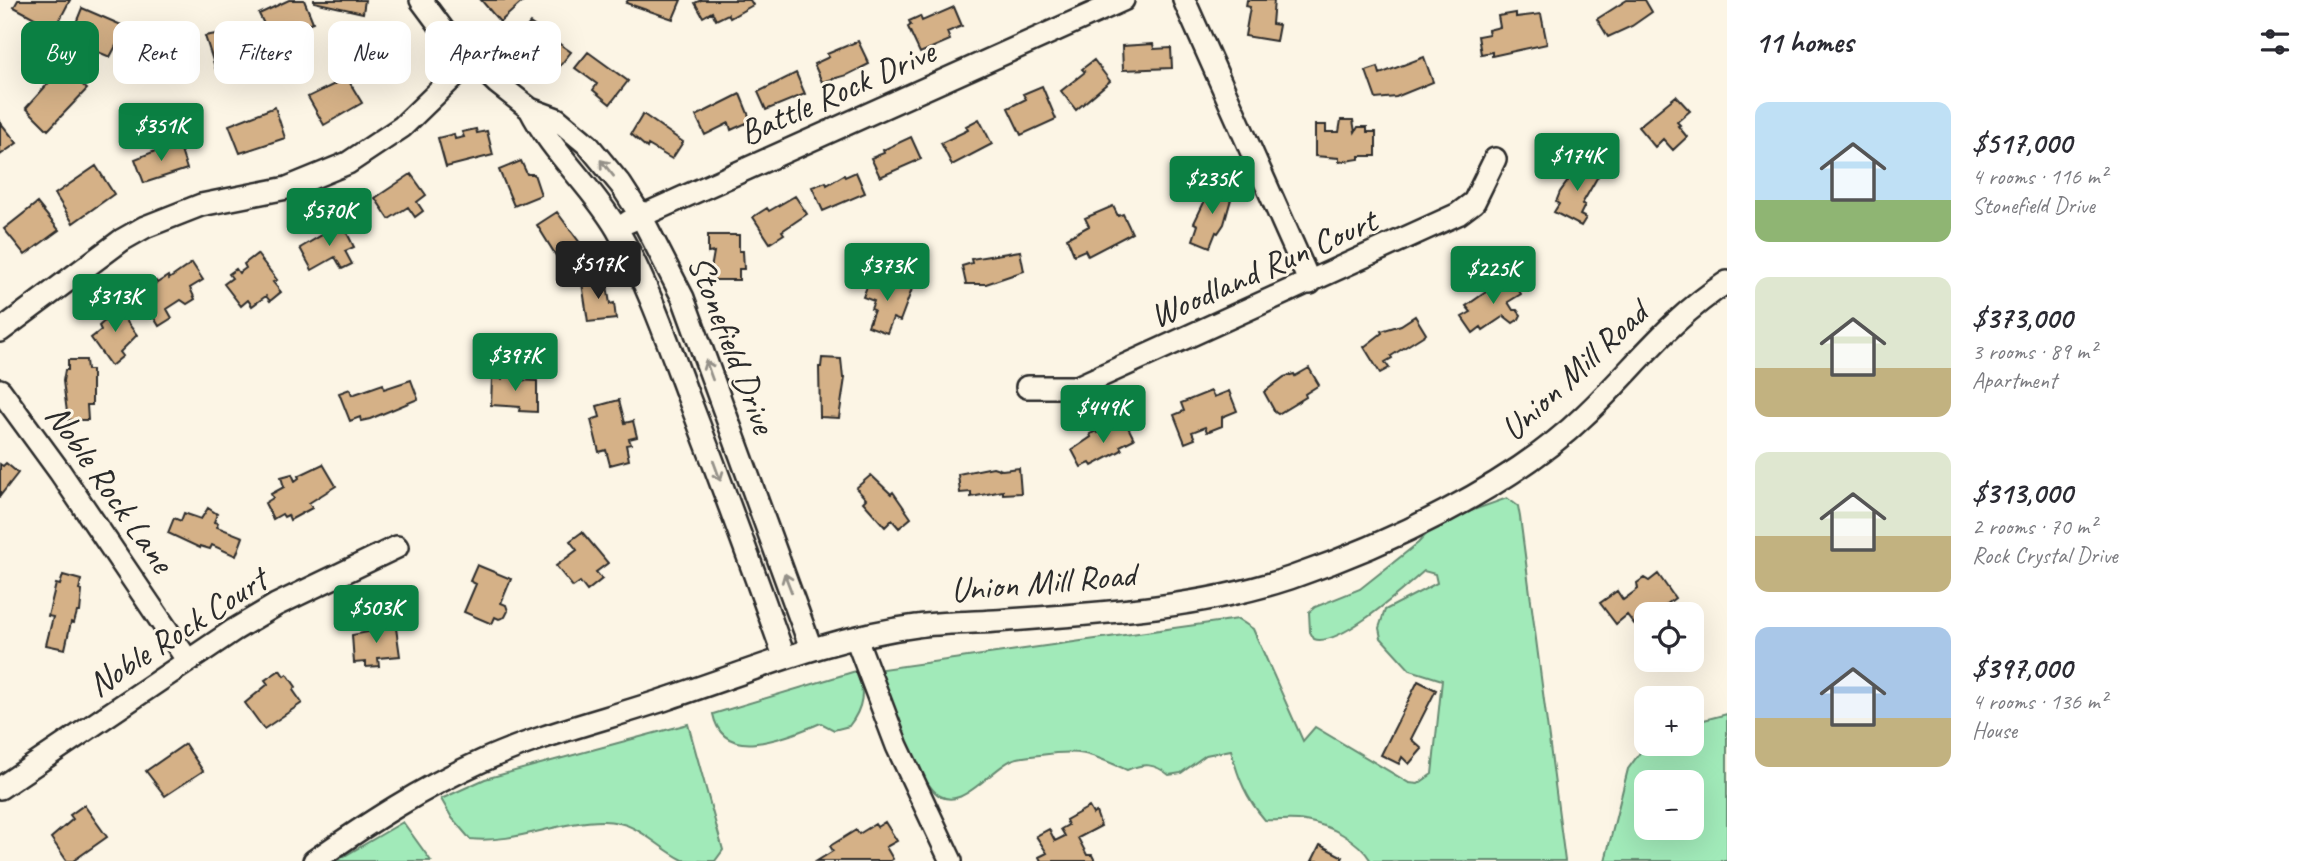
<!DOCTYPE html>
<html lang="en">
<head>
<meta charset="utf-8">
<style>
	:root { --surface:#fff; --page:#f2f2f3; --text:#2b2b33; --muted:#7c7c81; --accent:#0b8043 }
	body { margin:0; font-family:Caveat,sans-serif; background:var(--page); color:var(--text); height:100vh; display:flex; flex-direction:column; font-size:26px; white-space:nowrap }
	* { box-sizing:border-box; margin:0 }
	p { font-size:23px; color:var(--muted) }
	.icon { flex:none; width:38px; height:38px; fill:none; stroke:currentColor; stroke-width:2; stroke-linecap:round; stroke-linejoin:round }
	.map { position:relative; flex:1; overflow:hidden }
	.side { display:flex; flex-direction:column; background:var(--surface); width:595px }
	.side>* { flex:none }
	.guide { position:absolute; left:21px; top:21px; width:665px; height:63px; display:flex; gap:14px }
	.buttons { position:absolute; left:1634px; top:602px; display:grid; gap:14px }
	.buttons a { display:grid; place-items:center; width:70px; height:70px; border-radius:14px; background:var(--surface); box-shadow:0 7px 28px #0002; font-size:35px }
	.price { position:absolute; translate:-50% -60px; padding:0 16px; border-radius:7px; background:var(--accent); color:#fff; font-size:23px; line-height:46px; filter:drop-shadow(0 2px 4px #0008) }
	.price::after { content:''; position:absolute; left:50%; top:42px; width:21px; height:16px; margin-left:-10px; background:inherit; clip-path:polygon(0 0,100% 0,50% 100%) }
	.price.active { background:#222; color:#fff }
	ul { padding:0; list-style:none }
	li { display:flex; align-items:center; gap:21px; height:175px; padding:0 28px }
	li span { display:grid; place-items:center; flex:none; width:196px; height:140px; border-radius:14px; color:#555 }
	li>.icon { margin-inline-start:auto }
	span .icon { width:84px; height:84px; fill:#fffc; stroke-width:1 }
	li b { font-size:30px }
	h2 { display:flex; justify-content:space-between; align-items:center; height:84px; padding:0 28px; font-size:30px }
	.chip { padding:0 24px; border-radius:14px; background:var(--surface); box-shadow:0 7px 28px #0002; font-size:24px; line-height:63px }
	.chip.active { background:var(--accent); color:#fff }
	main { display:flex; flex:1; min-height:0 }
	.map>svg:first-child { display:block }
	.green { fill:#a1eab9; stroke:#668a72; stroke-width:2; fill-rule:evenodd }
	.building { fill:#d5b187; stroke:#2b2b2b; stroke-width:2 }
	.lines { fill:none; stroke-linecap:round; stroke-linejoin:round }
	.minor-casing { stroke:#2b2b2b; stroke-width:26 }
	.minor { stroke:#fcf5e5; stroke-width:21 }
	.oneway { stroke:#949088 }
	.labels { text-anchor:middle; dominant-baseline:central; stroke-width:6; stroke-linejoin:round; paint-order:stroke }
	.street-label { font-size:35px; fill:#2b2b2b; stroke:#fcf5e5 }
</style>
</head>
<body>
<main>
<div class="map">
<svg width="1727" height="861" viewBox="0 0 1727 861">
	<rect width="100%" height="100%" fill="#fcf5e5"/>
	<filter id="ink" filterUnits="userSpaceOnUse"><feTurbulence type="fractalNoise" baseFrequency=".0143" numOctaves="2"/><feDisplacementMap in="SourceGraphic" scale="14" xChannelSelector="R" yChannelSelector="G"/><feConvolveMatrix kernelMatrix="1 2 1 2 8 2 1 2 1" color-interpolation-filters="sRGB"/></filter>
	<g filter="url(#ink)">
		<path class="green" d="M1507,498L1518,506L1520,517L1565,861H1371C1358,839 1329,825 1305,821C1292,818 1278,821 1265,820C1246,798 1238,778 1231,750L1206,755L1181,773L1169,775C1154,763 1144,763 1127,770C1089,753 1082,749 1040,755C1032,756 1022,756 1014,759C991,767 958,819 933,790C912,766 895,709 882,679V669L1238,619L1253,629L1303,741L1315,727L1409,783L1418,784L1432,774L1442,680L1410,670L1381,638L1379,628L1385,610L1437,583L1435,574L1424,571C1404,588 1339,648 1314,639L1310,632L1309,612L1315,607L1360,589L1418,543L1437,523Z
			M856,671C866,691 863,708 849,726L834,730L821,723C788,736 723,766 713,714Z
			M1727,714V861H1605L1628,769L1647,743L1692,744V723ZM1692,782V828H1647V782Z
			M688,724L723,850L715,861C706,861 691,861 683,860C654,846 639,821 603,821C557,821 515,844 470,839L452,818L441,799L485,779Z
			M403,822L431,861H336Z"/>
		<path class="building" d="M18,0H70L55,29L14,7Z
			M289,0H304L313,22L271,38L259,14Z
			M314,0H365L363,13L314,2Z
			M481,0H521L523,1L500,22Z
			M628,0H681L673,19L626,3Z
			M701,0H750L753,5L730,18L728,14L716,20L712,12L703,17L695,3Z
			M1247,0H1274L1272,24L1279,25L1276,41L1245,36L1250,7L1246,6Z
			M1627,0H1645L1652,12L1632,26L1608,37L1597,19Z
			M954,7L962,26L947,32L950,40L920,53L908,27L911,25L909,21L920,16L922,21Z
			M82,8L126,27L110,57L69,40Z
			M1516,13V17L1541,14L1547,44L1492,56V52L1481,54L1478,36L1489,34L1488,30L1500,27L1498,16Z
			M530,23L571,52L555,72L535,58L529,51L530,49L517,39Z
			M389,26L395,73L357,74L352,31Z
			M248,28L259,60L216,70L205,36Z
			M144,34L184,37L181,76L138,72Z
			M858,41L869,64L847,75L822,82L814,64L829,57L827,54Z
			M1153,44L1154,49L1171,48L1172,68L1123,70L1122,46Z
			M588,52L628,81L610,104L593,90L597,84L575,68Z
			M1424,57L1433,82L1396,97L1376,99L1366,71L1378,67L1380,74Z
			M1094,60L1110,81L1076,110L1061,91L1085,72L1082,69Z
			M63,67L87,89L48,130L26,108Z
			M796,73L805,94L766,110L758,92Z
			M347,78L362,103L324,125L308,97Z
			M1042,86L1056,119L1021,135L1008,108L1026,99L1023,94Z
			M740,94L751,121L731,130L729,123L705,135L696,116Z
			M1676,96L1690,111L1677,122L1680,125L1678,126L1687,137L1673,150L1663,139L1655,147L1638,127Z
			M275,107L285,138L240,153L229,125Z
			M643,114L683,142L672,159L648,145L647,148L631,134Z
			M979,119L992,144L952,165L941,143L968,130L966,126Z
			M1341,120H1353L1355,132L1358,127H1367V132H1376V156H1359V159L1339,162V158L1315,156V125H1326V132H1339Z
			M0,122L17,143L0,155Z
			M476,129L477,133L487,131L493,155L446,167L438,138L454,134L455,139L464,137L462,132Z
			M911,137L921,159L880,177L871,158L884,153L883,150Z
			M178,142L187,169L144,183L135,159Z
			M1584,159L1601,171L1582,204L1585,205L1580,215L1586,218L1581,226L1554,212L1559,204L1556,202L1560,192Z
			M521,161L527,174H534L541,195L514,206L499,170Z
			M96,166L114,194L73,223L55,194Z
			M856,172L865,193L823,211L812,187L826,182L827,185L844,175L845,177Z
			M411,174L426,195L417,202L423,211L415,217L408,207L389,219L375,198Z
			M1218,186L1233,192L1224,224L1218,233L1216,232L1210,247L1193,240L1198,225L1194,223L1209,192L1214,194Z
			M795,196L807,214L782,231L784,234L770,243L753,217L767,208L769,211Z
			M37,203L59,230L25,255L4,229Z
			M1113,206L1118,216L1123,214L1132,233L1088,256L1085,250L1074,255L1067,238L1089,226L1085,218Z
			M557,212L583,247L560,262L537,225Z
			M342,223L354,247L345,251L352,264L342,269L335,257L312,270L300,248L325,233L323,229Z
			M708,235H739V251H743L744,269H739V280H714V269H711L714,252L708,253Z
			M1020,251L1024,271L986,284H966L962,266L972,263L971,259Z
			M257,254L277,280L273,282L281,292L270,301L266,296L252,306L248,300L241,306L224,284L232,278L229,274L236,269L239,273L246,268L244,264Z
			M192,263L203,280L190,288L195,299L187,304L181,300L167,309L172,318L159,326L140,295L156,281L157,283L168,276L169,279Z
			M1509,276L1521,294L1508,302L1513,310H1517L1521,315L1519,319L1513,323L1504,316L1483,330L1481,327L1473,333L1462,317L1471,312L1466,306Z
			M882,278L912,289L900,321L893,318L887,333L868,326L874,310L871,309L874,301L863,297L868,284L878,288Z
			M606,279L610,304L614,303L616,319L588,322L582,283Z
			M121,301L131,313L124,318L137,335L120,352L123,356L111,366L91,338L101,330L99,326L110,316L107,312Z
			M1415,316L1426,334L1391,356L1392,358L1385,362L1389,368L1380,373L1364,347L1382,333L1381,331L1401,325Z
			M822,358L841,359L843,378H845L839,418L820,417L819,367H821Z
			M68,360H86L87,370H92V405H87L88,420H68L63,381L65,370H68Z
			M1309,368L1319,385L1305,394L1306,397L1278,414L1275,412L1264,392L1284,377L1294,374L1295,376Z
			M502,373H518V380L537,381V412L519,411L520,407L491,405L492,378L502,379Z
			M411,380L418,399L370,419L361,421L360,417L350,421L339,393L350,389L352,395L383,384L384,389Z
			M1211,391L1214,397L1229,391L1237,411L1222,417V426L1207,432L1205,427L1192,432L1195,439L1185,443L1174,415L1184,411L1181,403Z
			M619,400L625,423L633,421L637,437L629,439L631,444L626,445L629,460L610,465L606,450L599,452L591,420L600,417L597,406Z
			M1125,421L1134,439L1120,446L1122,450L1092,466L1090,463L1081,467L1072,450L1091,437L1090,434L1096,431L1098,433Z
			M6,463L18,473L0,496V464L3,466Z
			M323,464L336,486L309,503L312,508L290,520L288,515L284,517L282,514L273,519L265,503L273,498L271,494L284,487L281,477L292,474L295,481L299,478L298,476Z
			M993,467L1002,470L1019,468L1021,493L1003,494V491L971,497V492L960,493L958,474Z
			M871,475L891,494L893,492L911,518L899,528L892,520L885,527L863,502L866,499L856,488Z
			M208,508L217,514L214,522L218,523L217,527L243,537L236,556L212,545L210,549L200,546V548L168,533L174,518L181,521L184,513L201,519Z
			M582,532L608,563L596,572L602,579L587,591L580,582L573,587L556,566L577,550L570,541Z
			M477,565L511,579L501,603L506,605L508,611L505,617L499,619L495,617L492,624L464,612L476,584L470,581Z
			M1658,574L1675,598L1666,605L1669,609L1662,614H1647V631L1642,634L1627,615L1616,624L1600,603L1617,591L1623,600L1638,589L1637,583L1644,578L1649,581Z
			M63,575L81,580L79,590L82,591L80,612H77L74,623L71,622L65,649L46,645L53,617L48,616L56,584L60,585Z
			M395,621L400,656L378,658L379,666L366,667V662L354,663L352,635L379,630L378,622Z
			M280,670L284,676L287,674L296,687L293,690L302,703L264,729L245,703L268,684L265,680Z
			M1418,681L1436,690L1411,739L1422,749L1409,764L1402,757L1399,764L1381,755Z
			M185,744L203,771L165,796L146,771Z
			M84,805L107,837L73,861H67L51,838L73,819L70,815Z
			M1089,807L1093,814L1096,812L1101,826L1078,838L1087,855H1092L1095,861H1041L1039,857L1047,853L1036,836L1049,829L1055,841L1065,836L1061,829L1068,825L1066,820Z
			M885,822L897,841L886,847L893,859L890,861H817L833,851L830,846L856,830L859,834L875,824L877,827Z
			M1320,845L1343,857L1341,861H1312Z"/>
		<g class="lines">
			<defs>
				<path id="minor" d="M421,0L447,35L497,83L530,109L557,119L588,145L621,185L641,216L683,298L811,648
					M1184,0L1310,283
					M530,109C552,153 592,186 617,229C647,282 667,340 688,396C721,482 753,569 784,656
					M628,222L1123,0
					M0,331L122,240L145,227L201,205L287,188L348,163L402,127L471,60
					M1027,387H1077L1458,214L1474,202L1495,159
					M0,390L60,472L188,661
					M856,638L897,746L951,861
					M0,788L234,630L276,605L397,547
					M314,861C368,823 422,788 482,761C542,734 607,719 669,698C751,671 830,637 917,626C942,622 969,623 995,621C1093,614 1197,609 1290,578C1386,545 1511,487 1584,416C1635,368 1666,322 1727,282"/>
			</defs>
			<use href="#minor" class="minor-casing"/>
			<use href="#minor" class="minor"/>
		</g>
		<defs><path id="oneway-shaft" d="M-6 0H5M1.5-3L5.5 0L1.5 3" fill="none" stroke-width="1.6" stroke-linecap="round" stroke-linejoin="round" transform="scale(1.75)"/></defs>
		<g class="oneway">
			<use href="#oneway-shaft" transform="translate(607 168) rotate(-129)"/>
			<use href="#oneway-shaft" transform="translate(709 370) rotate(-110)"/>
			<use href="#oneway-shaft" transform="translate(717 471) rotate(70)"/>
			<use href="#oneway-shaft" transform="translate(788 583) rotate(-111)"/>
		</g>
	</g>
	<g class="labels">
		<g class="street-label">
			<text transform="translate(837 92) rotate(-24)">Battle Rock Drive</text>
			<text transform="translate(1263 268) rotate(-24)">Woodland Run Court</text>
			<text transform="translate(732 344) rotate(69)">Stonefield Drive</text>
			<text transform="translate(1574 371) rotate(-43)">Union Mill Road</text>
			<text transform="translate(110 488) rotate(55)">Noble Rock Lane</text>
			<text transform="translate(1043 582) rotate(-5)">Union Mill Road</text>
			<text transform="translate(177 632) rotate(-33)">Noble Rock Court</text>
		</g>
	</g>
</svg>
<div class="buttons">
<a><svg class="icon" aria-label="locate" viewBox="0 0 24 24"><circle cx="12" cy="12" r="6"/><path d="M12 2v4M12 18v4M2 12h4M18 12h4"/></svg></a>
<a>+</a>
<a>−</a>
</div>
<b class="price" style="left:161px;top:163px">$351K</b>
<b class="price" style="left:1577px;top:193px">$174K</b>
<b class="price" style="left:1212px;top:216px">$235K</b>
<b class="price" style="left:329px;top:248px">$570K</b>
<b class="price active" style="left:598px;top:301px">$517K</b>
<b class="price" style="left:887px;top:303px">$373K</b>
<b class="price" style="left:1493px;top:306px">$225K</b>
<b class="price" style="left:115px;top:334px">$313K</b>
<b class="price" style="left:515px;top:393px">$397K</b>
<b class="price" style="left:1103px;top:445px">$449K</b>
<b class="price" style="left:376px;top:645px">$503K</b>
<div class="guide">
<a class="chip active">Buy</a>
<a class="chip">Rent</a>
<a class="chip">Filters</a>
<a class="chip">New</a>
<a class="chip">Apartment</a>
</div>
</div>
<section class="side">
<h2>11 homes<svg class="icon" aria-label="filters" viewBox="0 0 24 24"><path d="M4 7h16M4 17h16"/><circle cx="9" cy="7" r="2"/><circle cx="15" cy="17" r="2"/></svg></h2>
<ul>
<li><span style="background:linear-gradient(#bfe0f5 70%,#8fb573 0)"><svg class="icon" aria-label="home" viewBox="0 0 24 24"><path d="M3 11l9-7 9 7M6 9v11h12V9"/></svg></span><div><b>$517,000</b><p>4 rooms · 116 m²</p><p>Stonefield Drive</p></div></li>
<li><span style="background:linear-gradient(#dfe7d0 65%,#c2b280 0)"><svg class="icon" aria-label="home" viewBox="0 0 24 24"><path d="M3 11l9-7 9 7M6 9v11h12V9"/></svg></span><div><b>$373,000</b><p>3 rooms · 89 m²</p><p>Apartment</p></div></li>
<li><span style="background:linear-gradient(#dfe7d0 60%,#c2b280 0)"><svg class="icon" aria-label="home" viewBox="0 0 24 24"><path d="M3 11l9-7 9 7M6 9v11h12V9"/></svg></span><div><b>$313,000</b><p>2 rooms · 70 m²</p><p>Rock Crystal Drive</p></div></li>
<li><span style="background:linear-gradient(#a9c7e8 65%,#c2b280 0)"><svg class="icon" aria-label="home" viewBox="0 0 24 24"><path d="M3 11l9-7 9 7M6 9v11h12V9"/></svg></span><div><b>$397,000</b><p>4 rooms · 136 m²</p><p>House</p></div></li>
</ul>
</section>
</main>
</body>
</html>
